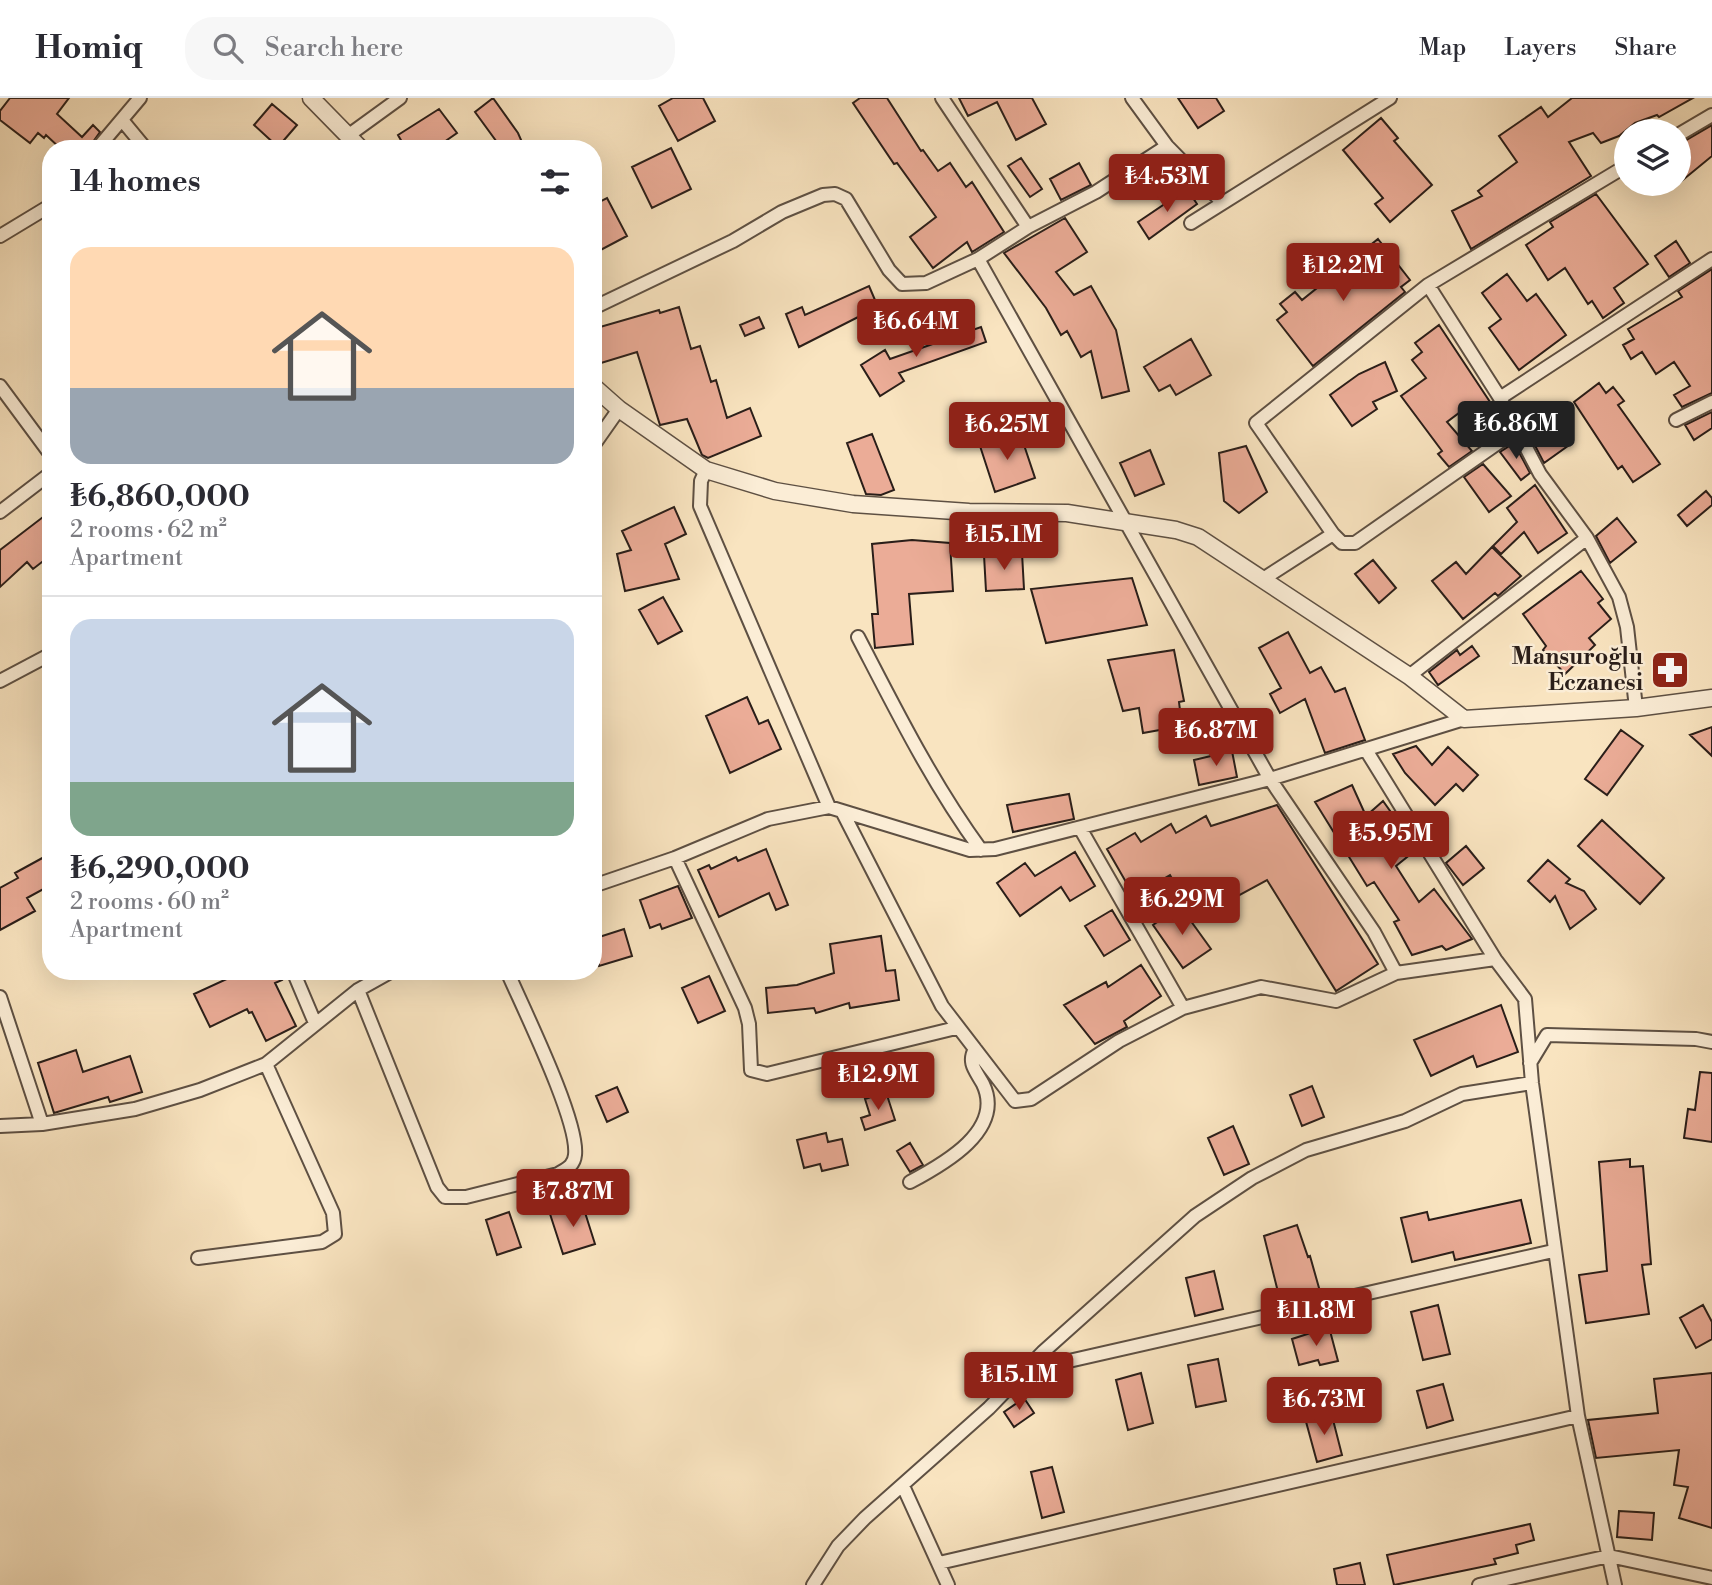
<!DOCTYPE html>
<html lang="en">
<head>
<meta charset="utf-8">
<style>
	:root { --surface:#fff; --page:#f7f7f7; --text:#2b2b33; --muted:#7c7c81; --line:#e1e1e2; --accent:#8f2418 }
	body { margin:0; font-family:"Libre Bodoni",serif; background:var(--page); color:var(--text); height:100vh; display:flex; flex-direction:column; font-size:26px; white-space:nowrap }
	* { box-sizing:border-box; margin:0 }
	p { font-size:23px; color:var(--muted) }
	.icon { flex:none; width:38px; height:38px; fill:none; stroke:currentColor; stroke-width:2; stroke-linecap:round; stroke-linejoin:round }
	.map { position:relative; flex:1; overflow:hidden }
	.drawer { position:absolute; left:42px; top:42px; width:560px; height:840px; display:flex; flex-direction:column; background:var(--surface); border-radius:28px; box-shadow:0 7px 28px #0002 }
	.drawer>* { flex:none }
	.fabs { position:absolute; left:1614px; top:21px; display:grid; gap:14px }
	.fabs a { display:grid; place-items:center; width:77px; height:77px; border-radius:50%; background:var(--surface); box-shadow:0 7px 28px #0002; font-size:35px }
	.price { position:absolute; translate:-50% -60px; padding:0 16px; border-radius:7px; background:var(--accent); color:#fff; font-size:23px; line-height:46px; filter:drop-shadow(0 2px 4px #0008) }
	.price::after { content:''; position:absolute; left:50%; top:42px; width:21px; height:16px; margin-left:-10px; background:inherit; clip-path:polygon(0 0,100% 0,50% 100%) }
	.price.selected { background:#222; color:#fff }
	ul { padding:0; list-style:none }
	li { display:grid; align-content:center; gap:14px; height:371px; padding:0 28px }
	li+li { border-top:2px solid var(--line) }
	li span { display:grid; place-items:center; height:217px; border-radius:21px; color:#555 }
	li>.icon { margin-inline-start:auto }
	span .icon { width:126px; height:126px; fill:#fffc; stroke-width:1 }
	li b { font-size:30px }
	h2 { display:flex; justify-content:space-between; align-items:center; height:84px; padding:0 28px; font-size:30px }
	header { display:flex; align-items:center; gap:42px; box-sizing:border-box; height:98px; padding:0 35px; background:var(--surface); border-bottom:2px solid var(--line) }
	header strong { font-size:33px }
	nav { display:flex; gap:38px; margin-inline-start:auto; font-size:24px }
	.search { width:490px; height:63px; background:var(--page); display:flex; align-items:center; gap:18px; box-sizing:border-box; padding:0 24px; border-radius:28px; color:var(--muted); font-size:26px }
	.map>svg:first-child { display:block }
	.building { fill:#ebac97; stroke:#2a1e19; stroke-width:2 }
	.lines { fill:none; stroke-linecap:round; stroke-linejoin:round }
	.minor-casing { stroke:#5e5043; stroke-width:16 }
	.tertiary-casing { stroke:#5e5043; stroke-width:19 }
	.minor { stroke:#fbedd6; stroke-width:12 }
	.tertiary { stroke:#fbedd6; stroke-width:16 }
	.labels { text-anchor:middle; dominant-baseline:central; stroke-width:5; stroke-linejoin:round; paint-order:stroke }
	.poi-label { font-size:23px; font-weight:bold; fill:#2a1e19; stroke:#fbedd6; text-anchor:end }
</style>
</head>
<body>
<header>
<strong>Homiq</strong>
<div class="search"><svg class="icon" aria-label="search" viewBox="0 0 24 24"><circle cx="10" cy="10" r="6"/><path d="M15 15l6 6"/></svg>Search here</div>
<nav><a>Map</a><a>Layers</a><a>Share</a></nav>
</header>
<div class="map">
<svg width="1712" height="1487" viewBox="0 0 1712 1487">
	<rect width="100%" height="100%" fill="#f9e4c0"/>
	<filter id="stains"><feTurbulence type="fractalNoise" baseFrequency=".00286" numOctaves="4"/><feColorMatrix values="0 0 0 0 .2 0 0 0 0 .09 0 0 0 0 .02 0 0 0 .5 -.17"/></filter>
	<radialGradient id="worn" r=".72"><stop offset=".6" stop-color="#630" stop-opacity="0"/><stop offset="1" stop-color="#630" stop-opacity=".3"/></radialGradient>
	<path class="building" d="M10,0H69L57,16L82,39L93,27L100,34L88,51H61L46,37L44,40L38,35L30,45L0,22V13Z
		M493,0L518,35L525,51H502L475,14Z
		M673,0H703L715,23L678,43L659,8Z
		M860,0H887L921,53L923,52L938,73L950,65L966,89L972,84L1004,134L972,154L967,144L933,170L910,139L936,119L897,65L894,66L853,5Z
		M959,0H1032L1046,26L1016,42L997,4L968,18Z
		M1178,0H1216L1224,13L1198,30Z
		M1572,0H1693L1659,19L1657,17L1635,25L1619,38L1601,45L1593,35L1569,44L1591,78L1471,151L1452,113L1482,98L1478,93L1517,64L1499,38L1541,9L1548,19Z
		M272,6L297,27L278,49L254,27Z
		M439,11L457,35L434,51H406L398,37Z
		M1381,20L1398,40L1394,43L1432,87L1390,124L1375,106L1383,100L1343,52Z
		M1712,27V58L1678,86V47Z
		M671,50L691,91L652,110L632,69Z
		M1166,59L1174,70L1143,93L1133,80Z
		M1021,60L1042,91L1030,99L1008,68Z
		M1079,65L1091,87L1061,102L1050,81Z
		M1187,91L1197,106L1149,141L1138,124Z
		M1596,96L1648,166L1614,190L1624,205L1603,220L1592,203L1588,206L1565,170L1548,182L1526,147L1553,129L1550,124Z
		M607,100L627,138L593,156V107Z
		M1065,120L1087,154L1056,174L1074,197L1091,188L1116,232L1129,293L1102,300L1091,253L1081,259L1067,233L1061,237L1046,210L1004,155Z
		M1378,141L1410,182L1401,189L1405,194L1313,268L1277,222L1287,214L1280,206L1295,194L1302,202Z
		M1676,143L1690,165L1669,179L1655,158Z
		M1712,171V295L1682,309L1674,297L1690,288L1674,264L1656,276L1642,254L1631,261L1623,247L1634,241L1628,231L1682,199L1678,193Z
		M1507,176L1527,203L1536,196L1566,237L1519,272L1489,230L1501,221L1482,195Z
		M869,188L878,209L799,249L786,216L802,209L805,217Z
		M679,209L691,251L700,248L711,284L716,282L727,320L750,310L761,338L708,360L702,357L687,321L660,327L637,254L601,265L593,237V231L659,212L660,215Z
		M759,219L764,230L745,238L740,227Z
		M1439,227L1494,310L1477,322L1467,309L1447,324L1472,353L1449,369L1438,356L1442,353L1401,298L1426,280L1412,262L1422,254L1415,245Z
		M981,229L986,244L899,275L904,283L880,298L861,267L885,252L890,261Z
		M1191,241L1211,277L1176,297L1170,287L1159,293L1144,269Z
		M1385,264L1397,293L1373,304L1377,311L1352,328L1330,297L1359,276Z
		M1599,285L1606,295L1613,289L1624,303L1618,307L1660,366L1633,384L1622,368L1618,371L1574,304Z
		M1712,314V330L1694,342L1685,327Z
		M1552,317L1572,345L1544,365L1528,334Z
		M1020,335L1035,380L995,394L980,348Z
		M872,336L894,392L881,397L866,396L847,345Z
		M1514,345L1530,375L1521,382L1500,354Z
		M1246,348L1267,394L1239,415L1224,403L1219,355Z
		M1150,352L1164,386L1135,398L1120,365Z
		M1483,366L1511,398L1489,414L1464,379Z
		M1535,387L1567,435L1538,455L1524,434L1501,456L1493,448L1517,424L1507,410Z
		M1706,393L1712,400V407L1687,428L1678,417Z
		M674,409L686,436L665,446L679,481L625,493L617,456L631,452L622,433Z
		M43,419L51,428V457L33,471L27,464L0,489V452Z
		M1617,420L1636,444L1610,465L1596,438Z
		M912,442L950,445L953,493L909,496L913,546L875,550L872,516H878L872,446Z
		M1492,449L1521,478L1498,498L1495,495L1463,521L1432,483L1456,464L1466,476Z
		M1022,455L1024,491L986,493L984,457Z
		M1373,462L1396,490L1379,505L1355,476Z
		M1581,473L1603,501L1598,505L1611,521L1589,540L1595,547L1565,576L1543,552L1546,548L1523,516Z
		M1132,480L1147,527L1046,545L1031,491Z
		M663,499L682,533L658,546L639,512Z
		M1288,534L1310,575L1321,569L1335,594L1345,590L1365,642L1325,655L1305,601L1280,615L1270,596L1281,590L1259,550Z
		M1472,548L1479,558L1438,587L1429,574L1457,552L1460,557Z
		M1174,552L1184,603L1179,604L1182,628L1143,635L1139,610L1123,613L1108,562Z
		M747,599L759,626L768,622L781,651L730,675L706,618Z
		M1712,629V658L1690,637Z
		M1621,632L1643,648L1607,697L1585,681Z
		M1416,648L1432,667L1448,649L1478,677L1463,693L1456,686L1435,707L1405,675L1393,656Z
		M1232,653L1237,679L1199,687L1194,662Z
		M1352,687L1366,718L1383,703L1417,751L1396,768L1419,804L1434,791L1472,841L1446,852L1442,848L1412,857L1394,824L1399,822L1374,784L1367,788L1315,704Z
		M1069,696L1074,721L1013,734L1007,707Z
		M1277,707L1378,866L1336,893L1267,782L1225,805L1217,790L1188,808L1170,777L1134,798L1107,751L1135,735L1141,744L1171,726L1176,735L1206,718L1211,728Z
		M1602,722L1664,780L1640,806L1578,748Z
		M1466,748L1484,770L1463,787L1446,765Z
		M766,751L788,807L776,812L769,795L719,819L698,772L709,767L711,771L736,759L738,763Z
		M1075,754L1095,788L1070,803L1061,789L1020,818L997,785L1025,765L1035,778Z
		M46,758L51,768V787L27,800L35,813L0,832V790L18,780L15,775Z
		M1548,762L1570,781L1566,785L1584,793L1596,811L1570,831L1555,798L1550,804L1528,783Z
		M678,788L692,820L662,831L660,826L650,830L640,802Z
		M1180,808L1211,851L1183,870L1153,827Z
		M1112,812L1130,842L1104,858L1085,828Z
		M624,831L632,858L599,868L593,841Z
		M881,838L886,873L895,872L899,902L850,910L849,905L816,915L814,910L768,915L766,890L797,887L834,875L830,846Z
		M1141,867L1161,898L1124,923L1127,929L1095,946L1064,907L1106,884L1108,889Z
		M244,873H278L282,882L275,885L296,928L266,943L252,914L249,915L247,911L210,929L194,896Z
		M709,878L725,913L698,925L682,890Z
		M1501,907L1518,954L1477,969L1473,958L1431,978L1414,942Z
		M76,952L83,974L130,958L142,994L110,1004L108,999L54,1015L38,965Z
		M1700,974L1712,975V1044L1684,1040L1688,1011L1695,1012Z
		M1312,988L1324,1019L1302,1028L1290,997Z
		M617,989L628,1014L607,1024L596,998Z
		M886,994L895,1022L865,1032L861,1020L870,1017L865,1001Z
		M1233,1028L1249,1066L1224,1077L1208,1040Z
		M826,1035L828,1044L842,1041L848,1067L822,1073L820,1066L804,1070L797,1042Z
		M910,1045L923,1067L910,1074L897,1053Z
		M1630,1061V1069L1643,1068L1651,1166L1642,1167L1649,1216L1586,1225L1579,1177L1607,1173L1599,1064Z
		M1521,1102L1531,1145L1455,1162L1453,1154L1412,1164L1401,1120L1427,1114L1429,1122Z
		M582,1105L595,1146L563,1156L550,1116Z
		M509,1114L521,1149L497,1157L486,1122Z
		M1297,1127L1308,1159L1310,1158L1321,1197L1281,1206L1264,1138Z
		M1214,1173L1223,1211L1195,1218L1186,1180Z
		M1438,1207L1450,1256L1423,1262L1411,1214Z
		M1703,1207L1712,1224V1241L1696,1250L1680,1220Z
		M1329,1229L1338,1263L1320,1267L1318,1262L1299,1267L1292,1241Z
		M1218,1261L1226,1303L1196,1309L1188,1267Z
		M1141,1275L1153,1325L1128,1332L1116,1282Z
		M1712,1275V1430L1679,1420L1688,1389L1674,1387L1679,1352L1596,1360L1588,1322L1658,1315L1654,1281Z
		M1443,1286L1453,1322L1427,1330L1417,1293Z
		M1024,1300L1034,1315L1014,1329L1004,1314Z
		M1331,1314L1342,1357L1317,1364L1305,1320Z
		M1052,1369L1064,1414L1042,1420L1031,1374Z
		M1619,1413L1654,1415L1652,1442L1617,1439Z
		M1530,1426L1534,1442L1516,1447L1518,1455L1494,1461L1496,1466L1394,1487L1387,1457Z
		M1360,1465L1365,1487H1337L1334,1471Z"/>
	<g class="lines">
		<defs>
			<path id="minor" d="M942,0L1028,129
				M1132,0L1167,48L1221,103
				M122,22L146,51
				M349,37L400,0
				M1678,37L1712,17
				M1167,48L1096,94L1028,129L978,161L1270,681L1374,834L1396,875
				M97,51L140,0
				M1191,125L1390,0
				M0,138L48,109
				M1428,187L1500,300L1540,376L1587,440L1619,499L1627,529L1636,610
				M593,210L733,143L782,114L823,97L835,96L846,101L889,172L902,186L926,185L978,161
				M0,288L51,357
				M1500,300L1712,161
				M1676,322L1712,304
				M1515,333L1355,445H1342L1333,436L1256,325L1428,187L1626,68
				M593,348L619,311
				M706,372L701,383L700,408L829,709
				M0,414L51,375
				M1263,481L1333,436
				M858,539C896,612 932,685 981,752
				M1409,578L1587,440
				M0,583L51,556
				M1366,652L1495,861L1525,901L1532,985L1578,1318L1615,1487
				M843,715L942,908L1015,1003L1031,1001L1119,943L1183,910L1261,889L1336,903L1396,875L1495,861
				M1080,730L1183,910
				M675,760L745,910L749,926L751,972L767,976L956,930
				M593,788L675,760L768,721L829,709L970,752L995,751L1270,681L1464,621
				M293,873L315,925
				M358,892L437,1089L445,1099H466L558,1076C566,1071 574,1068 575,1057C579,1023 523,910 507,873
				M0,899L42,1026
				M1530,965L1547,937L1696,941L1712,944
				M0,1028L42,1026L135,1011L200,992L266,966L358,892L392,873
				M910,1084C944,1066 1005,1032 983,986C976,973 967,965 975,951
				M198,1160L322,1144L335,1136L333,1115L266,966
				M1043,1254L1052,1264L1060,1265L1553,1153
				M903,1388L948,1487
				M939,1465L1578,1318
				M813,1487L838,1448L865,1420L989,1310L1043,1254L1195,1118L1252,1080L1306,1052L1405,1023L1462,996L1532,985
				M1479,1487L1609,1458L1712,1480"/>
			<path id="tertiary" d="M311,0L361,51
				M593,288L619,311L706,372L775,393L853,406L969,414L1067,415L1176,432L1198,439L1409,578L1464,621L1636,610L1712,600"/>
		</defs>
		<use href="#minor" class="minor-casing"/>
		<use href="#tertiary" class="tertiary-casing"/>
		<use href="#minor" class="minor"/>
		<use href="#tertiary" class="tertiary"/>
	</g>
	<defs>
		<symbol id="pharmacy-square" viewBox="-11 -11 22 22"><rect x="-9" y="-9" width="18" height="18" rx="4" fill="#8f2418" stroke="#fbedd6"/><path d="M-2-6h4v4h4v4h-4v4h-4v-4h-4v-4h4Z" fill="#fff"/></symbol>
	</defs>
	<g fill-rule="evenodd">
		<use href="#pharmacy-square" x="1648" y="550" width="44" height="44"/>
	</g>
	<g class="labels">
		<g class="poi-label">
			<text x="1643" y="559">Mansuroğlu<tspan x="1643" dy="26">Eczanesi</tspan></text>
		</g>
	</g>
	<rect width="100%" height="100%" filter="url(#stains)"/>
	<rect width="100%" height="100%" fill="url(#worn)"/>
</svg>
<div class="fabs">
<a><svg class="icon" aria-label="layers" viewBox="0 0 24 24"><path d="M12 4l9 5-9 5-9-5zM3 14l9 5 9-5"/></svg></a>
</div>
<b class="price" style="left:1167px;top:116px">₺4.53M</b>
<b class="price" style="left:1343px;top:205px">₺12.2M</b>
<b class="price" style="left:916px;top:261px">₺6.64M</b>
<b class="price selected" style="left:1516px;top:363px">₺6.86M</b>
<b class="price" style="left:1007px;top:364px">₺6.25M</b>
<b class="price" style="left:1004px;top:474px">₺15.1M</b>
<b class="price" style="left:1216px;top:670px">₺6.87M</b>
<b class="price" style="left:1391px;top:773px">₺5.95M</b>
<b class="price" style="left:1182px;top:839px">₺6.29M</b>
<b class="price" style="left:878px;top:1014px">₺12.9M</b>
<b class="price" style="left:573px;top:1131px">₺7.87M</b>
<b class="price" style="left:1316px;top:1250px">₺11.8M</b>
<b class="price" style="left:1019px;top:1314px">₺15.1M</b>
<b class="price" style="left:1324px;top:1339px">₺6.73M</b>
<section class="drawer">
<h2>14 homes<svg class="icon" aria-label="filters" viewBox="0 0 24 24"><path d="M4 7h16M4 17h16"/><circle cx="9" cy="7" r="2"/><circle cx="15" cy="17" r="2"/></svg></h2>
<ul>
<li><span style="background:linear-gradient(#ffd9b3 65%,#9aa5b1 0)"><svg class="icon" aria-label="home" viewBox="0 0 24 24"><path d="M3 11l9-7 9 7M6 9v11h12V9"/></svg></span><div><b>₺6,860,000</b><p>2 rooms · 62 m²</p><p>Apartment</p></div></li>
<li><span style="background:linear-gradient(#c9d6e8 75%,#7fa58c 0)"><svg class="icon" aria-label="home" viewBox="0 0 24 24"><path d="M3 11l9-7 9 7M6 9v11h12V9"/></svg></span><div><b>₺6,290,000</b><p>2 rooms · 60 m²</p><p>Apartment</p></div></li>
</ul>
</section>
</div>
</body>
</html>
